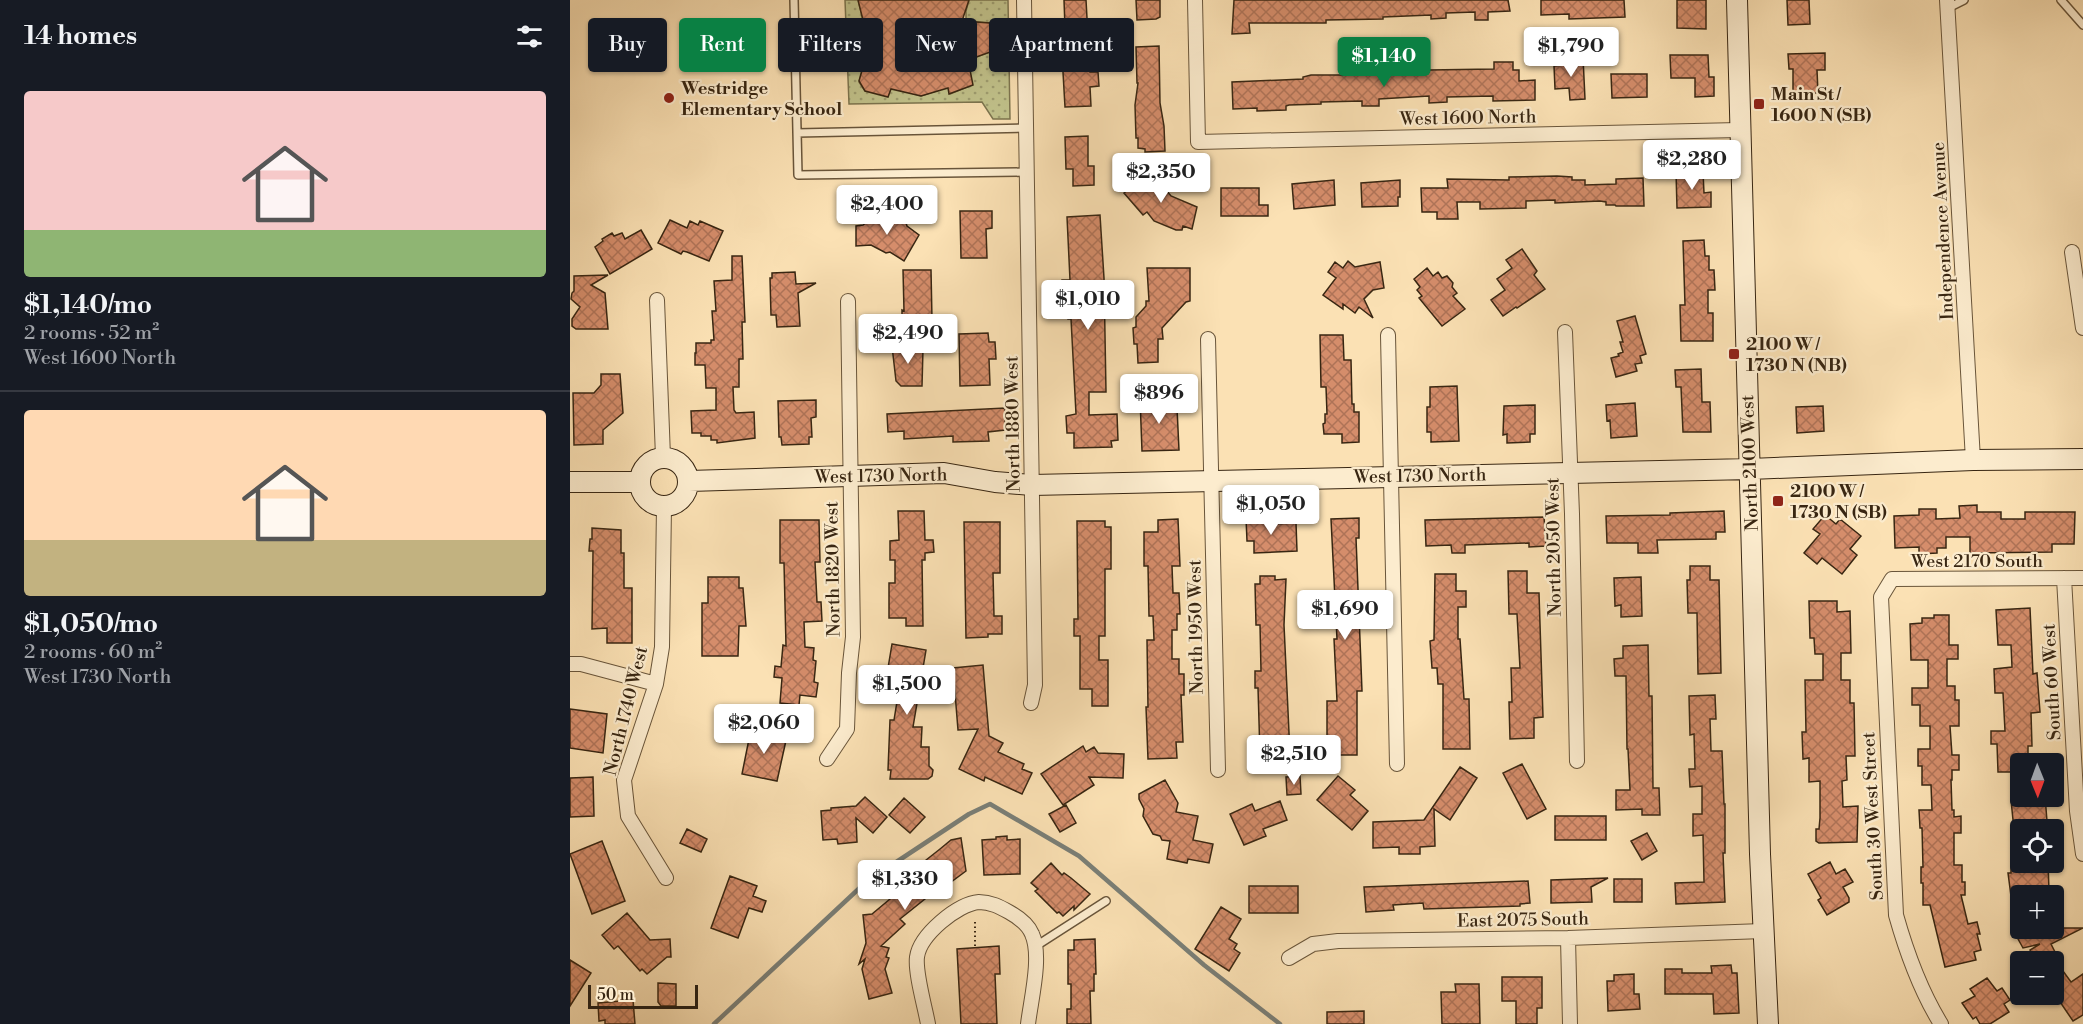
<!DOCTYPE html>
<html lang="en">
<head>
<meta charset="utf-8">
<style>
	:root { --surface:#171b24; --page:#242831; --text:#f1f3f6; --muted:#9ea1a6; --line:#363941; --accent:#0b8043 }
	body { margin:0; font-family:"Libre Bodoni",serif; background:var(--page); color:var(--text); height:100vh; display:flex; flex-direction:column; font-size:22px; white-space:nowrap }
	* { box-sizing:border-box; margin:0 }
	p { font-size:20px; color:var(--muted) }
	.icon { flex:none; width:33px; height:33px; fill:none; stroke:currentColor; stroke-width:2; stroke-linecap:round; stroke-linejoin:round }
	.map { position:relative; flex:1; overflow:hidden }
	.details { display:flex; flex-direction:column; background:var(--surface); width:570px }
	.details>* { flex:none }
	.guide { position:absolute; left:18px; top:18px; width:570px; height:54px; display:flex; gap:12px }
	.needle { width:39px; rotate:179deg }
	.tools { position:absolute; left:1440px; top:753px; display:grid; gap:12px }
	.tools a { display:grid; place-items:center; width:54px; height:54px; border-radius:6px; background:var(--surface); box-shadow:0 2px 4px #0004; font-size:30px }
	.scale { position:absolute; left:18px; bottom:15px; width:110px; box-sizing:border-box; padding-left:6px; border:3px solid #382612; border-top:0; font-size:16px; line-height:21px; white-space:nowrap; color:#382612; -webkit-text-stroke:4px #fcecce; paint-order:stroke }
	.price { position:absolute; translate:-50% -51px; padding:0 14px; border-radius:6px; background:#fff; color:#222; font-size:20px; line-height:39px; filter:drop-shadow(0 2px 3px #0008) }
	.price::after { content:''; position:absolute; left:50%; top:36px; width:18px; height:14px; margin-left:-9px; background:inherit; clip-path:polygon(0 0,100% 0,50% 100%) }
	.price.selected { background:var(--accent); color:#fff }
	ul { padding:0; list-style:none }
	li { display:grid; align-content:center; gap:12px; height:318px; padding:0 24px }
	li+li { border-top:2px solid var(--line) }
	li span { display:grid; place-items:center; height:186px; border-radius:6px; color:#555 }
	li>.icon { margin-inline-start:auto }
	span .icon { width:108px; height:108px; fill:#fffc; stroke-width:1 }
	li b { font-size:26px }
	h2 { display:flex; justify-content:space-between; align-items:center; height:72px; padding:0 24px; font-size:26px }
	.tag { padding:0 21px; border-radius:6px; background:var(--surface); box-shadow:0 2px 4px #0004; font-size:21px; line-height:54px }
	.tag.selected { background:var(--accent); color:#fff }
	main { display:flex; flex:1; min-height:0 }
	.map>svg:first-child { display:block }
	.grass { fill:url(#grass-dots); stroke:#7c744e; stroke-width:1.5 }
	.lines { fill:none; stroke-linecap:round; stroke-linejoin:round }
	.stream { stroke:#7a7f77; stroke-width:4.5 }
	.building { fill:url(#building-cross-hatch); stroke:#382612; stroke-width:1.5 }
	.lane-casing { stroke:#69553a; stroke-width:10 }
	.street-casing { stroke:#69553a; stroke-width:16 }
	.secondary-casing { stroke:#382612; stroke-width:22 }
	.path { stroke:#382612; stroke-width:2; stroke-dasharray:1.5 3; stroke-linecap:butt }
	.lane { stroke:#fcecce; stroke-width:7 }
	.street { stroke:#fcecce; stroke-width:14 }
	.secondary { stroke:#fcecce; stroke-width:20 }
	.poi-dot { fill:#8f2418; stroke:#fcecce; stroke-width:2 }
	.labels { text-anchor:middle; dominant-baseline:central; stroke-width:4.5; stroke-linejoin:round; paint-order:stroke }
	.poi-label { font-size:18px; font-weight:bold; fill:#382612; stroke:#fcecce; text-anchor:start }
	.street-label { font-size:18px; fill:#382612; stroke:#fcecce }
</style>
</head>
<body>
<main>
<section class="details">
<h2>14 homes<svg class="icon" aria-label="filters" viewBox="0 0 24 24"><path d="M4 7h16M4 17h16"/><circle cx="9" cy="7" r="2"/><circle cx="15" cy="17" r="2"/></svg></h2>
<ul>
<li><span style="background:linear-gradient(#f6c9c9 75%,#8fb573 0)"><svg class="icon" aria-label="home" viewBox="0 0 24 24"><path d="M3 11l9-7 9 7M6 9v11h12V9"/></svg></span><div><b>$1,140/mo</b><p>2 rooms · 52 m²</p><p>West 1600 North</p></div></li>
<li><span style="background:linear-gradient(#ffd9b3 70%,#c2b280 0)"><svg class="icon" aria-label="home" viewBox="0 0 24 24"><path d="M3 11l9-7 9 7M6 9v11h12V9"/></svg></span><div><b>$1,050/mo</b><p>2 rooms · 60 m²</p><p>West 1730 North</p></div></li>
</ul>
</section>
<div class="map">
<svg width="1513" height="1024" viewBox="0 0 1513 1024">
	<defs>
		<pattern id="grass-dots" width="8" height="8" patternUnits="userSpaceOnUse" patternTransform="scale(1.5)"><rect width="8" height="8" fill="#c1c28b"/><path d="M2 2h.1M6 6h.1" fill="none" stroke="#9e9d70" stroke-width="1.8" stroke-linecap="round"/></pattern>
		<pattern id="building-cross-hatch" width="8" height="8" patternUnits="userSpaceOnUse" patternTransform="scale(1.5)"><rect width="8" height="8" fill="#d58d6b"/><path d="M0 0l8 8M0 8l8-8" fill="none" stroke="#ae7357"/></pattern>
	</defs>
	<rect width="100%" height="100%" fill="#fbe1b4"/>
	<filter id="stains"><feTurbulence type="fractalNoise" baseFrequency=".00333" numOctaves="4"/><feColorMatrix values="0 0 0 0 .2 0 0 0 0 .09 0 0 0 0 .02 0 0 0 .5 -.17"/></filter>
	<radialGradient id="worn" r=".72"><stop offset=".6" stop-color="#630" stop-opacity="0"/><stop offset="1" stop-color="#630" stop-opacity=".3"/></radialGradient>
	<path class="grass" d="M275,0H288L294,24L281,30L282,56L295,60L289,82L295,91L321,87L351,96L366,91L377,84L380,94L402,85L398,60L423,51L427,37L420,23L396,21V11L399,0H438L440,119H423L412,102L279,104Z"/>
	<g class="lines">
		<path class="stream" d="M144,1024L296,882L399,814L420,804L509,856L634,965L710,1024"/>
	</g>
	<path class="building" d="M288,0H399L392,21L420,23L427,37L423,51L398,60L403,85L379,94L378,88L351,96L321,89L318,97L295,91L289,81L295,60L282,57L281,30L294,24Z
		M494,0H516L520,72H528L529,86L520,87L521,106L495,107L492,55H496Z
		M566,0H590V17L586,19L567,20Z
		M664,0H938L940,11L918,12V20H905V12L876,13V18L861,19V15L813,17V19L756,20V23H679L680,33L662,34Z
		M971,0H1054L1055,17L999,19V14L971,15Z
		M1107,0H1136V29L1107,28Z
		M1217,0H1239L1240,24L1218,25Z
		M589,46L590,103L594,126L595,151L575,152V149L568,148V138H566L565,105L568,83H567L566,47Z
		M1255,53V70H1247L1248,93H1223V69H1219L1218,54Z
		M1100,55H1138L1139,77H1144V96L1125,97V78H1101Z
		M1013,57L1015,99L1000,100L999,88L985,89L984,66L1001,64V58Z
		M924,62H943V70H949V81L965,80V100L923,101V96L877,97V102L859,103V96L809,99V106H792V101L751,102V104L719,105L716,106V110L687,111V108L663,109L662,82L733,79V77L741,75H791L859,72V70L924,69Z
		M1041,74H1077V97L1042,98Z
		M518,136V166H524V185L503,186V169H496L495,137Z
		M581,172L601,196L627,207L622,229L613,226L612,230H606L584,221L577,212L573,215L554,193Z
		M1106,172H1133L1134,193L1141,192V207L1107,208Z
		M987,176L1002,177V180H1015V185L1046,184V179L1073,178L1074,206H1046L1045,205H1036V202L1030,201L985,203V200L956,201V208L910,209V202H887L888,219H867V212H852L851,188H878L877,179L939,180V177Z
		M764,180L765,205L724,209L722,184Z
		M830,180V197H828V206L792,207L791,183Z
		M651,188H689V205H698V216H651Z
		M390,211H422V228L416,229L417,258H391Z
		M314,214L324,219L329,217L335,220L337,226L349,235L334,261L320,252L316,253L301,245L286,246V226L293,225L301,219H312Z
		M530,215L534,278L536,392H519V415L547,414L548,440L541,441L542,447L504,448V433H497L496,416L506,414L501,319H498V300H492V280H500L497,217Z
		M100,220L117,228L120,221L128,225L130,221L153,231L139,261L117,252L113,251L111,254L88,243Z
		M71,230L82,249L40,274L25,247L33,241L32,239L42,233L44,236L52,233L55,239Z
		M1134,240L1135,256H1139V270H1144L1145,290H1138V313H1143V341H1111L1110,305H1115L1113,241Z
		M952,249L967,271L964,275L975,289L947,308L946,307L933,316L921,300L935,290L927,279L942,268L936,260Z
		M162,256H172L175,322H172L173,359H169V387H163L164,410L166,413L184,412L185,438L147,443V440H141V436H131V433H122L121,411L146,410V388H136L135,365H125V353H126V343H141V340H144L142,311H146L144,281L162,280Z
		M778,261L785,267L810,262L814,288L803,290L794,299L803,318L789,307L785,313L773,304V309L753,295L766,278L758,272L765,262L773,268Z
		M577,268H620V301L616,302L592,328L593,339H588V362L568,363L567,344H564L563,328L566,327V317L576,306V301H579Z
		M857,268L863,276L868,272L872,278L877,276L883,283L882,287L887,293L883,296L895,309L872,326L849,298L852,296L847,290L850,287L844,279Z
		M333,270H361L362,319L365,320V323H332V310L334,311Z
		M225,272L226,284L246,283L228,293L230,326L207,327L206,315H201L200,278H202V273Z
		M38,275L21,285L35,293L38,329H6L2,326V319L10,307L1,299L2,293L4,291V276Z
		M1065,316L1076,354L1070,356L1072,363L1065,364L1067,371L1046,377L1041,358L1049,356L1048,354L1053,352L1050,342H1053L1047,321Z
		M418,333L419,342H425L426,359H419L420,385L390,386L389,334Z
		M750,335H773L774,360H781L782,404H784V412H789V442L772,443V434H754L753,424L755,423V414H757L756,387H751Z
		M322,346H349L353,349L352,386H331L326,381Z
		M1131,369L1132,402H1140L1141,432H1113L1111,387H1106L1105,370Z
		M31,374H50L53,413L33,430V444L4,445L3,393H24L31,385Z
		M887,386L889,441L861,442V432H857V407H860V387Z
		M570,398H604L605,408H607L609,450L572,451Z
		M246,400V417L241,418L242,437H239V444L212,445L211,437H209L208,401Z
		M1065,403L1067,436L1041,438L1040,420L1037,421L1036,405Z
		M965,405V434H960V442L937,443V434L933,435L934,406Z
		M1253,406L1254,431L1227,433L1226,407Z
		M435,408V430L418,432L419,441L383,442V436L334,439V431L318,432L317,414Z
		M1407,505V512H1431V519H1455V512H1505L1504,544H1482V552L1400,553V537H1376V548H1367V553L1349,554V547L1325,548L1324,516L1349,515V509H1366V519L1390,518L1389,506Z
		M328,511H354L355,540H363L364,552L355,553V560H352L353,626H336V618H319V583H325V560H320V541L329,540Z
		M1154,511L1155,532H1146V539L1087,540L1088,553H1068V543H1037L1036,516L1100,515V513Z
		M1255,515L1266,524L1270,519L1291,536L1280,549L1287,555L1272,574L1252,558L1247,564L1234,553L1250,534L1243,529Z
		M699,517V524L726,523L727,551L684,553V541H677L676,518Z
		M974,517L976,546L959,547V543L895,545V553H882L881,545L856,546L855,520Z
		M789,518V538H786L792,691H787V755H757V701H767L764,639H767L761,519Z
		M608,519L610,566H602L603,593H609L610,614H607V630H602V659H609V674H614V695H611L613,742H606L607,758L578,759L576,707H578L577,640H584L583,616H579L578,566H574V532H588V520Z
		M210,520H249L250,562H245L247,602H251L252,621L234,622L235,647L244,648L243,660L246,661L244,682L248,683L246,697L230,695L229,705L210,703L212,678L204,677L205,666L211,667L213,645L216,646L214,563H210Z
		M507,521H535V527H541V569H535V636H529V660H538V706H522V689H510V636H504V619H508Z
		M394,522H430V573H423L424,616H432V634H418V637L396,638Z
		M22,528L51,530V553H54V588H62V643H37V628L22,629L23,551H19L20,539H22Z
		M1120,566H1140V580H1149L1151,673L1128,674L1127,613H1118L1117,580H1120Z
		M938,571H957V593H969L973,717L964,718V738L940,739L939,702H942L941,668H950L947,614H939Z
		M865,574H886V591H896V607H888V639H890L894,699H899L900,749H873V684H868L867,668H862L860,641L864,640Z
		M690,576H705V580L716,579L714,625L720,754L690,755L688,688H685V671H691L690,625H686L685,584H690Z
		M138,577H169V588H173L176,626H169L168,656H132V603H138Z
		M1071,577L1072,616L1051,617V605L1045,606L1044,578Z
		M1239,601H1267V612L1280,611L1281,653H1271V680H1280V703H1284L1285,756H1276L1277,780L1272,781L1273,807L1288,806L1287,842L1249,843L1246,841V829H1249L1250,818V781L1239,782V758L1233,759L1232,732H1236L1235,680H1253V654H1245L1244,638H1240Z
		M1460,608L1463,674L1467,673L1470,712L1461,713L1462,746H1458V764H1450V772H1428L1427,744H1421V731H1435L1433,693H1425L1424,669L1442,667L1441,645H1428L1426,610Z
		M1364,615H1379V645H1388V659H1377V686H1385V700H1389V726H1380L1382,755H1389V770H1382V780H1381L1382,810H1384V817L1391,816V833H1384V865H1392V882H1395V895H1391L1398,924L1407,922L1410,934H1407L1411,950L1404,952L1406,960L1375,967L1360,905H1353V883H1351V867H1353L1352,828H1350L1349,810H1362L1361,785H1352V766H1348V749H1360V726H1350V705H1342V688H1358V660H1341L1340,624L1352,623V618H1364Z
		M322,644L356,650L343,727H352L351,747H359V766L363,770L362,776L358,779H320L321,770H318L320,720H324L329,689L315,686Z
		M1078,645L1079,696H1082L1083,788H1089L1090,815H1072V809L1046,810V790H1060L1058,749H1057L1056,676H1045L1044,659L1053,658V646Z
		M413,665L419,736L433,743L428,752L454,764L452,769L462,773L452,794L415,777L414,781L389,769L408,729L388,730L383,668Z
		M1145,695L1146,719H1140L1141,751H1152L1154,804H1155V853H1153L1155,902L1106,904L1105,883L1134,882L1133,835L1123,836V814H1132V786L1120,787L1119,769H1125L1124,734L1120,735L1119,696Z
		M0,709L37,714L33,753L0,748Z
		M181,729L217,736L207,781L172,774Z
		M513,746L516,752L524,747L528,753L554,754L553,778L519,777L524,785L493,805L471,774Z
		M952,764L976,809L957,819L933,773Z
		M890,767L907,778L880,820L864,809L865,846L850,847V854H829V847L803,848V822L854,820Z
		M730,776L731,794L717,795L716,777Z
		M768,776L785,790L780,795L798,811L782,830L747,800Z
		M23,777L24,816L0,817V778Z
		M595,780L608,803L606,812L628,816L623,840L643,844L639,863L618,859L617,863L597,859L600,841L592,840L590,836L583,834L573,816L574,809L569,799V794Z
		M1460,796H1475L1477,821L1470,822L1471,830H1444L1441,800L1460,798Z
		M295,797L317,817L303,833L286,818L287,842L268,844L267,839L253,840L251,811L261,810V808L286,806Z
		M334,798L355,817L340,833L319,815Z
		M710,801L717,820L693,829L696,836L674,845L660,814L682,804L685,811Z
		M496,805L506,823L490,832L479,814Z
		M985,816H1036V840H985Z
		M117,829L137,839L131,852L110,843Z
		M1077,833L1087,851L1072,860L1061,841Z
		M437,836V840L450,839V874L414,875L412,840L426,839V837Z
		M391,838L396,871L377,885L375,883L330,919L335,924L311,946L319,948L316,957L319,958L315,969L322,993L299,999L292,969L295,959L289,964L296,943L293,915L302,914L326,894L323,890L348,870L346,868L370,849L381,840Z
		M32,841L55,901L22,914L0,854Z
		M1260,862L1266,874L1275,869L1283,882L1273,887L1279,898V902L1257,915L1248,900L1251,898L1238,874Z
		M1441,862H1478L1479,891L1460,896H1441L1438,873H1441Z
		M481,863L492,875L494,873L501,878L520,894L504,910V906L493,916L489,912L487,913L465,891L468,889L461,883Z
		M160,876L187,886L183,896L196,901L192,912L179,908L168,938L141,928Z
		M1038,878L1021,887L1022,902L981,903V880Z
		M1044,879H1072V902H1044Z
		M958,881L960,903L950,904V906L854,909L853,903L823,905L824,910L796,912L794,887Z
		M679,886H728V913H679Z
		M651,907L671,919L659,939L667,944L664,949L670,953L659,971L625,949Z
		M1484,909L1493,928H1513L1481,944L1486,954L1482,956L1501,982L1513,974V1015L1503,1021L1484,993V962H1465L1460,950L1470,944L1453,948L1442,928H1484Z
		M57,913L80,940L100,939L101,957H97L77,974L72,969L70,971L48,946L44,949L32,935Z
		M525,939L526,974H524V991H520L521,1024H497V1009H501V984H498V950H504V940Z
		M429,946L430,974H425L427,1024H391L387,949Z
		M0,960L21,973L0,1006Z
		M1161,965L1162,973H1167L1169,1013L1144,1014L1143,994H1095V969H1112V973H1142L1141,966Z
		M1064,974V994H1069L1070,1009L1038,1011L1037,981H1044V975Z
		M932,977H972V1008H967V1024H946V1001H932Z
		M1417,978L1427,991L1432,988L1440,1000L1434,1004L1439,1012L1420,1024H1410L1406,1017L1403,1019L1392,1003L1405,996L1400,989Z
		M88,983L106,984V1006H91L88,1002Z
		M885,984H909L910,1024H872L871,992H886Z
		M63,1000L65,1024H35V1020L29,1021L28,1003Z
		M794,1011V1024H757V1012Z"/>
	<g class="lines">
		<defs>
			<path id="lane" d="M224,0L228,175L457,172
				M1491,0L1513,25
				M1378,8L1394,0
				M227,133L456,128
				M466,946L536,901"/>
			<path id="street" d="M454,0L465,685L461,703
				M625,0L628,142L1169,130
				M1377,0L1403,460
				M1502,252L1513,328
				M87,300L93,457
				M995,332L1002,514L1007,761
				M818,335L827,764
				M638,339L648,770
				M94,506L92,647L86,684L54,780L58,816L96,878
				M1494,578L1507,811L1513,854
				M0,664H11L86,684
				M257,759L277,729L279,673L283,637L278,301
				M998,938L1000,1024
				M719,958L743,944L768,941L998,938L1193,931
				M358,1024C355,1007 345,973 347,957C350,935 387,904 409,902C421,902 430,907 439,912C448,917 458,924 462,934C472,956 461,999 458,1024
				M1371,1024C1350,990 1337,954 1326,915L1311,597L1322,579L1513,578"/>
			<path id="secondary" d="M1167,0L1190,854L1198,1024
				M70 482a24 24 0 1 1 48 0a24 24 0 1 1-48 0Z
				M119,481L374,473L425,482L462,485L1180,469L1403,460L1513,459
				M0,482H69"/>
		</defs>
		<use href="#lane" class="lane-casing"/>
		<use href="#street" class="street-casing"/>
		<use href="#secondary" class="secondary-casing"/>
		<path class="path" d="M405,922V946"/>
		<use href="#lane" class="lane"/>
		<use href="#street" class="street"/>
		<use href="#secondary" class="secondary"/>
	</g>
	<g class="poi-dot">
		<circle cx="99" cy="98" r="6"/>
		<rect x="1183" y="98" width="12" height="12" rx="3"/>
		<rect x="1158" y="348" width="12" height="12" rx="3"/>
		<rect x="1202" y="495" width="12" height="12" rx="3"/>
	</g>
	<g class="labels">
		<g class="poi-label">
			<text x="111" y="88">Westridge<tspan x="111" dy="21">Elementary School</tspan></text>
			<text x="1201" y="94">Main St /<tspan x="1201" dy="21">1600 N (SB)</tspan></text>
			<text x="1176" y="344">2100 W /<tspan x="1176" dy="21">1730 N (NB)</tspan></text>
			<text x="1220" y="491">2100 W /<tspan x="1220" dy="21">1730 N (SB)</tspan></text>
		</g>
		<g class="street-label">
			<text transform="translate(898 118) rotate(-1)">West 1600 North</text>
			<text transform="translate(1373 231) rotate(-93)">Independence Avenue</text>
			<text transform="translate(443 424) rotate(-91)">North 1880 West</text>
			<text transform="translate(1180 463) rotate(-92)">North 2100 West</text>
			<text transform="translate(311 476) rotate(-1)">West 1730 North</text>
			<text transform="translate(850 476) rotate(-1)">West 1730 North</text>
			<text transform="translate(984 547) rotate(-91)">North 2050 West</text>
			<text x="1407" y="561">West 2170 South</text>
			<text transform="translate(263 569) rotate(-91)">North 1820 West</text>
			<text transform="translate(626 627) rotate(-91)">North 1950 West</text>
			<text transform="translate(1482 682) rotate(-93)">South 60 West</text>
			<text transform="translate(56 711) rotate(-76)">North 1740 West</text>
			<text transform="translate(1303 816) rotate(-93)">South 30 West Street</text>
			<text transform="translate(953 920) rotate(-1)">East 2075 South</text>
		</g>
	</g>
	<rect width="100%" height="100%" filter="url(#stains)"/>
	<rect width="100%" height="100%" fill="url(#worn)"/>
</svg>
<div class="tools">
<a><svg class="needle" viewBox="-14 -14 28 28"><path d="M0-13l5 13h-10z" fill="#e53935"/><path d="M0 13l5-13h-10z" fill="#9ea1a6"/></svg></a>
<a><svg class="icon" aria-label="locate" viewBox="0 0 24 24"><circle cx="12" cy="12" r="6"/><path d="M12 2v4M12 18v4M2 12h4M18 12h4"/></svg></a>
<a>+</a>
<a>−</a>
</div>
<div class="scale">50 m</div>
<b class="price" style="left:1001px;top:78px">$1,790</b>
<b class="price selected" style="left:814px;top:88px">$1,140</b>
<b class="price" style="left:1122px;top:191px">$2,280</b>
<b class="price" style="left:591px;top:204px">$2,350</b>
<b class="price" style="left:317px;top:236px">$2,400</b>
<b class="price" style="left:518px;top:331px">$1,010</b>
<b class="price" style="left:338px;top:365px">$2,490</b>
<b class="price" style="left:589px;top:425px">$896</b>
<b class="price" style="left:701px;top:536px">$1,050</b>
<b class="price" style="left:775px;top:641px">$1,690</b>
<b class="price" style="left:337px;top:716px">$1,500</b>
<b class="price" style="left:194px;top:755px">$2,060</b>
<b class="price" style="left:724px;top:786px">$2,510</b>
<b class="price" style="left:335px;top:911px">$1,330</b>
<div class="guide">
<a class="tag">Buy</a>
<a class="tag selected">Rent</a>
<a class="tag">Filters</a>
<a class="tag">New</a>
<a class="tag">Apartment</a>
</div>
</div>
</main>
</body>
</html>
